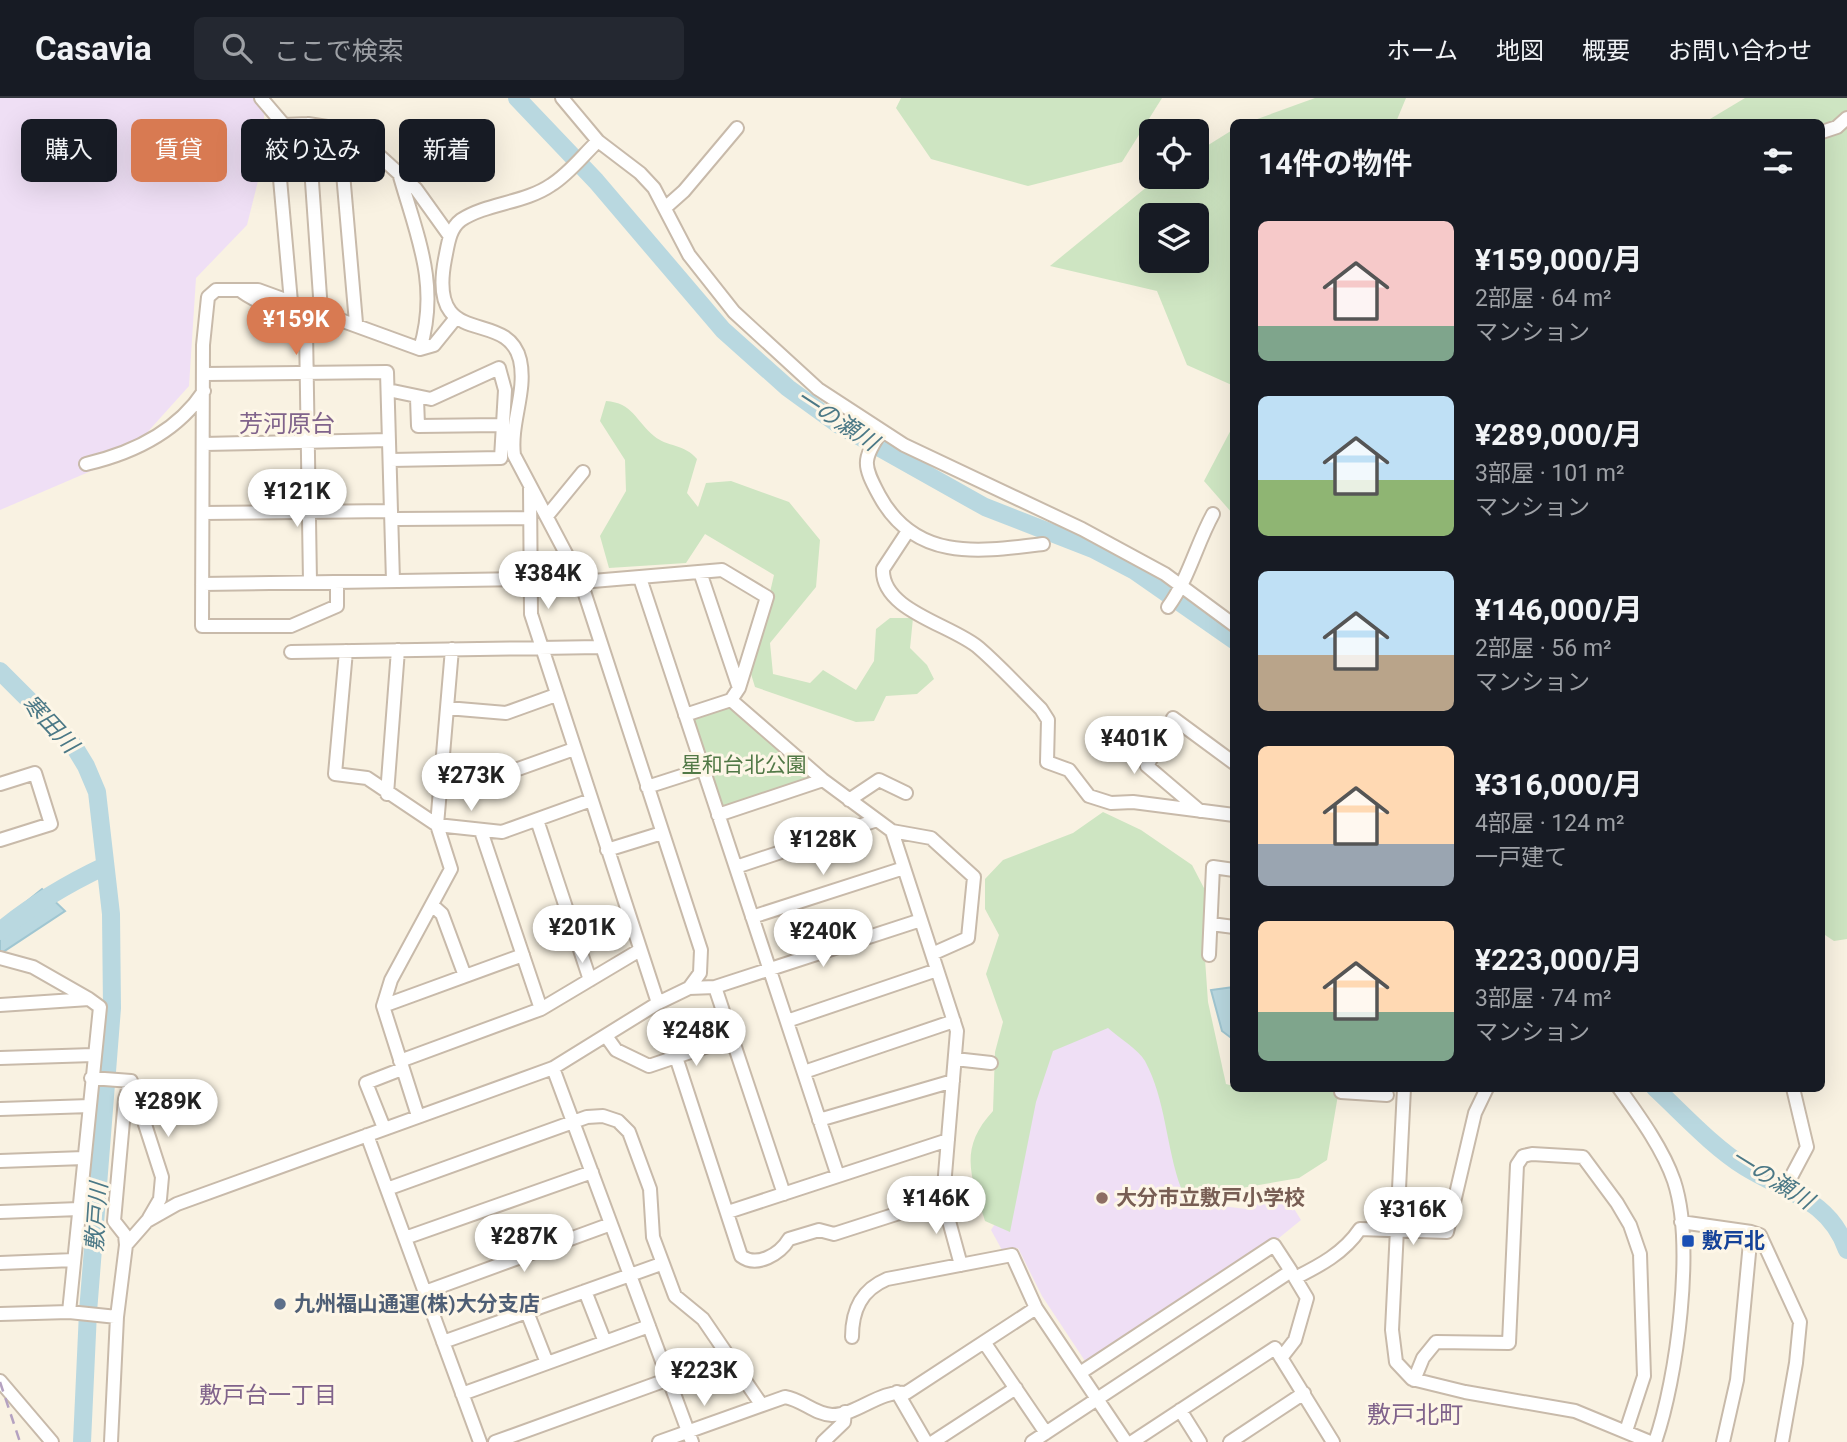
<!DOCTYPE html>
<html lang="ja">
<head>
<meta charset="utf-8">
<style>
	:root { --surface:#171b24; --page:#242831; --text:#f1f3f6; --muted:#9ea1a6; --line:#363941; --accent:#d87a52 }
	body { margin:0; font-family:Roboto,"Noto Sans JP",sans-serif; background:var(--page); color:var(--text); height:100vh; display:flex; flex-direction:column; font-size:26px; white-space:nowrap }
	* { box-sizing:border-box; margin:0 }
	p { font-size:23px; color:var(--muted) }
	.icon { flex:none; width:38px; height:38px; fill:none; stroke:currentColor; stroke-width:2; stroke-linecap:round; stroke-linejoin:round }
	.map { position:relative; flex:1; overflow:hidden }
	.drawer { position:absolute; left:1230px; top:21px; width:595px; height:973px; display:flex; flex-direction:column; background:var(--surface); border-radius:10px; box-shadow:0 7px 28px #0002 }
	.drawer>* { flex:none }
	.guide { position:absolute; left:21px; top:21px; width:665px; height:63px; display:flex; gap:14px }
	.buttons { position:absolute; left:1139px; top:21px; display:grid; gap:14px }
	.buttons a { display:grid; place-items:center; width:70px; height:70px; border-radius:10px; background:var(--surface); box-shadow:0 7px 28px #0002; font-size:35px }
	.price { position:absolute; translate:-50% -60px; padding:0 16px; border-radius:24px; background:#fff; color:#222; font-size:23px; line-height:46px; filter:drop-shadow(0 2px 4px #0008) }
	.price::after { content:''; position:absolute; left:50%; top:42px; width:21px; height:16px; margin-left:-10px; background:inherit; clip-path:polygon(0 0,100% 0,50% 100%) }
	.price.current { background:var(--accent); color:#fff }
	ul { padding:0; list-style:none }
	li { display:flex; align-items:center; gap:21px; height:175px; padding:0 28px }
	li span { display:grid; place-items:center; flex:none; width:196px; height:140px; border-radius:10px; color:#555 }
	li>.icon { margin-inline-start:auto }
	span .icon { width:84px; height:84px; fill:#fffc; stroke-width:1 }
	li b { font-size:30px }
	h2 { display:flex; justify-content:space-between; align-items:center; height:84px; padding:0 28px; font-size:30px }
	.tag { padding:0 24px; border-radius:10px; background:var(--surface); box-shadow:0 7px 28px #0002; font-size:24px; line-height:63px }
	.tag.current { background:var(--accent); color:#fff }
	header { display:flex; align-items:center; gap:42px; box-sizing:border-box; height:98px; padding:0 35px; background:var(--surface); border-bottom:2px solid var(--line) }
	header strong { font-size:33px }
	nav { display:flex; gap:38px; margin-inline-start:auto; font-size:24px }
	.search { width:490px; height:63px; background:var(--page); display:flex; align-items:center; gap:18px; box-sizing:border-box; padding:0 24px; border-radius:10px; color:var(--muted); font-size:26px }
	.map>svg:first-child { display:block }
	.education { fill:#efdff5 }
	.green { fill:#cee5c2; fill-rule:evenodd }
	.water { fill:#b9d8e0; stroke:#a0c6d1; stroke-width:2 }
	.lines { fill:none; stroke-linecap:round; stroke-linejoin:round }
	.river { stroke:#b9d8e0; stroke-width:18 }
	.minor-casing { stroke:#c8baaa; stroke-width:16 }
	.minor { stroke:#fff; stroke-width:12 }
	.rail { stroke:#b5a2c1; stroke-width:2.5; stroke-dasharray:10 7; stroke-linecap:butt }
	.education-dot { fill:#8d6e63; stroke:#fdf6e7; stroke-width:2.5 }
	.transit-dot { fill:#1a4fb4; stroke:#fdf6e7; stroke-width:2.5 }
	.service-dot { fill:#5c6f8a; stroke:#fdf6e7; stroke-width:2.5 }
	.labels { text-anchor:middle; dominant-baseline:central; stroke-width:6; stroke-linejoin:round; paint-order:stroke }
	.park-label { font-size:21px; fill:#527947; stroke:#fdf6e7 }
	.education-label { font-size:21px; font-weight:bold; fill:#785e54; stroke:#fdf6e7; text-anchor:start }
	.transit-label { font-size:21px; font-weight:bold; fill:#164399; stroke:#fdf6e7; text-anchor:start }
	.service-label { font-size:21px; font-weight:bold; fill:#4e5e75; stroke:#fdf6e7; text-anchor:start }
	.water-label { font-size:23px; font-style:italic; fill:#4b7886; stroke:#fdf6e7 }
	.neighbourhood-label { font-size:23px; fill:#80638b; stroke:#fdf6e7 }
	.quarter-label { font-size:24px; fill:#80638b; stroke:#fdf6e7 }
</style>
</head>
<body>
<header>
<strong>Casavia</strong>
<div class="search"><svg class="icon" aria-label="search" viewBox="0 0 24 24"><circle cx="10" cy="10" r="6"/><path d="M15 15l6 6"/></svg>ここで検索</div>
<nav><a>ホーム</a><a>地図</a><a>概要</a><a>お問い合わせ</a></nav>
</header>
<div class="map">
<svg width="1847" height="1344" viewBox="0 0 1847 1344">
	<rect width="100%" height="100%" fill="#f9f2e2"/>
	<path class="education" d="M0,0H264V59L247,127L196,180L189,288L126,358L0,412Z
		M1100,926L1149,949L1180,1080L1198,1105L1246,1111L1280,1088L1301,1122L1274,1144L1087,1266L1042,1198L1018,1150L1002,1152L991,1132L1003,1113L1044,952Z"/>
	<path class="green" d="M901,0H1162L1122,64L1028,88L931,61L896,10Z
		M1315,0H1406L1396,24H1249Z
		M1745,0H1847V841L1834,843L1822,835V24H1705Z
		M1234,31V288L1187,267L1157,193L1050,168L1159,79H1197V54ZM1152,117H1197V163H1152Z
		M606,303C633,305 635,322 654,338C667,349 685,346 697,361L687,395L698,409L706,385L731,383L789,404L820,442L816,489L770,545L773,576L810,585L823,572L856,592L874,563L876,531L890,520H913L910,550L927,567L934,581L917,596L886,598L874,623L856,624L755,589L751,576L774,477L705,436L686,465L609,470L600,438L626,393L625,362L600,323Z
		M1234,326V414L1232,415L1204,383Z
		M728,608L811,677L810,682L724,711L720,708L693,624L694,619Z
		M1103,714L1141,732L1192,767L1205,792L1204,847L1208,904L1226,986L1251,993L1339,991L1327,1062L1299,1080L1207,1096L1181,1090C1166,1049 1166,1002 1145,963C1138,951 1119,940 1108,930L1053,953L1036,1004L1010,1134L985,1123C971,1078 958,1051 993,1013L995,954L1003,924L986,876L999,837L985,811V781L1003,762L1073,735Z"/>
	<path class="water" d="M42,791L65,813L0,856V825Z
		M1234,889V942L1222,933L1211,892Z"/>
	<g class="lines">
		<path class="river" d="M517,0L596,83L723,232L788,290L839,327L985,409L1093,451L1135,473L1234,542
			M0,573L72,645L86,668L97,694L111,816L112,910L88,1214L82,1344
			M0,833C33,806 67,786 105,768
			M1655,990C1684,1017 1712,1048 1745,1069C1787,1095 1829,1101 1847,1152"/>
		<defs>
			<path id="minor" d="M261,0L284,27
				M308,26L321,213
				M339,29L356,225
				M1822,34L1837,29L1847,20
				M598,43L640,75L654,90L689,157L734,214L818,291L904,347L1082,431L1165,476L1234,527
				M399,75C416,136 440,186 420,251
				M666,109L684,93L737,30
				M240,192C259,209 292,210 306,232L310,484
				M291,204L276,36L284,27L308,26L352,33L416,91L449,137
				M205,276L387,274L393,483
				M388,292L431,301L499,270L505,292L501,360L390,362
				M417,300L418,328L501,327
				M881,334C862,362 863,367 879,397C915,464 979,454 1043,446
				M204,346L389,342
				M86,366C133,355 177,334 204,293
				M530,390L531,516L658,905
				M203,415L391,413
				M547,418L583,374
				M397,421L530,420
				M908,433L883,471C881,513 953,527 979,550C1001,569 1021,591 1041,611L1048,622L1047,664L1069,672L1089,698L1111,705L1133,704L1234,717
				M700,474L739,590
				M640,480L838,1078
				M337,484V508L291,528H202L203,247L208,199L216,192H258L420,251L434,247L455,221
				M581,484L722,472L767,499L739,590L731,602L685,617
				M202,486L530,481
				M1168,509C1189,480 1196,447 1213,416
				M452,551L437,727L502,734L591,702
				M346,553L335,676L367,680L437,727L451,771L391,882L383,908L418,1018
				M291,554L600,549
				M731,602L823,682L892,733L931,740L974,779L968,840L932,856
				M447,610L506,615L556,597
				M442,671L504,676L574,651
				M0,686L35,675L51,726L0,742
				M647,689L703,671
				M387,696L398,552
				M849,702L879,682L906,695
				M1200,713L1147,668L1173,620L1234,665
				M718,717L823,682
				M537,722L590,882
				M481,733L541,911
				M892,733L957,933L943,1101L961,1167
				M607,752L662,735
				M736,769L877,722
				M432,807L442,816L465,878
				M752,819L904,770
				M1211,826L1234,829
				M1209,857L1213,769L1234,772
				M0,860L33,869L89,901
				M715,889L784,1096
				M689,890L715,889L921,822
				M0,907L89,901L100,909L69,1214
				M383,908L523,857
				M787,923L937,872
				M606,938L616,952L649,968L732,940
				M676,959L741,1158C757,1170 780,1156 789,1141L819,1132L834,1136L943,1101
				M0,960L93,957
				M955,961L991,965
				M400,963L541,911L640,852
				M553,970L692,1344
				M804,974L954,923
				M91,980L131,983L162,1079L160,1101L149,1120
				M1341,990V994L1387,997
				M1404,990L1392,1232L1396,1264L1412,1281L1465,1294L1575,1313L1650,1344
				M1619,990C1639,1018 1663,1051 1674,1083C1695,1147 1677,1281 1655,1344
				M0,1011L90,1008
				M819,1022L953,983
				M384,1030L366,985L402,971
				M367,1037L480,1344
				M0,1063L84,1060
				M1790,1081L1807,1049L1793,990
				M387,1091L587,1019L603,1018L618,1023L629,1034L650,1091L653,1139L675,1198L703,1221L761,1306
				M0,1114L79,1111
				M728,1114L948,1042
				M1681,1124L1751,1134L1737,1282L1723,1344
				M1751,1134L1760,1137L1800,1224L1796,1265L1782,1344
				M405,1140L592,1074
				M126,1147L125,1137L114,1123L125,1001L131,983
				M0,1165L74,1162
				M585,1193L605,1244
				M425,1194L611,1126
				M527,1214L547,1265
				M0,1216L69,1214L117,1219
				M852,1239C852,1212 861,1192 887,1181L1012,1157L1036,1210L1126,1344
				M443,1244L661,1166
				M984,1244L1046,1335
				M1281,1260L1295,1242L1307,1200L1295,1180C1319,1168 1344,1155 1360,1131L1447,1134L1475,1015L1487,990
				M1414,1282L1423,1260L1436,1244L1509,1245L1517,1067L1523,1058L1532,1056L1583,1059L1617,1105L1630,1127L1640,1156L1644,1278L1626,1333
				M0,1283L52,1344
				M897,1294L926,1344
				M462,1296L649,1228
				M1180,1312L1200,1344
				M111,1344L117,1219L126,1147L147,1123L177,1106L553,970L658,905L689,890L700,875L701,852L581,484L514,357C510,325 527,293 520,262C507,208 427,255 445,161C448,147 449,131 461,122C487,105 525,105 551,87C569,76 583,57 598,43L562,0
				M495,1344L669,1281
				M659,1344L785,1299C803,1302 814,1316 832,1317C858,1317 879,1292 906,1295L1036,1210
				M823,1344L844,1324L845,1314
				M933,1344L1016,1290
				M1032,1344L1291,1173L1274,1147L1080,1275
				M1132,1344L1275,1250L1333,1344
				M1230,1344L1304,1295"/>
		</defs>
		<use href="#minor" class="minor-casing"/>
		<use href="#minor" class="minor"/>
		<path class="rail" d="M0,1284L20,1344"/>
	</g>
	<circle class="education-dot" cx="1102" cy="1100" r="7"/>
	<rect class="transit-dot" x="1681" y="1136" width="14" height="14" rx="3.5"/>
	<circle class="service-dot" cx="280" cy="1206" r="7"/>
	<g class="labels">
		<g class="park-label">
			<text x="744" y="667">星和台北公園</text>
		</g>
		<g class="education-label">
			<text x="1116" y="1100">大分市立敷戸小学校</text>
		</g>
		<g class="transit-label">
			<text x="1702" y="1143">敷戸北</text>
		</g>
		<g class="service-label">
			<text x="294" y="1206">九州福山通運(株)大分支店</text>
		</g>
		<g class="water-label">
			<text transform="translate(837 322) rotate(33)">一の瀬川</text>
			<text transform="translate(50 626) rotate(47)">寒田川</text>
			<text transform="translate(1772 1081) rotate(32)">一の瀬川</text>
			<text transform="translate(97 1119) rotate(-86)">敷戸川</text>
		</g>
		<g class="neighbourhood-label">
			<text x="268" y="1297">敷戸台一丁目</text>
		</g>
		<g class="quarter-label">
			<text x="287" y="326">芳河原台</text>
			<text x="1415" y="1317">敷戸北町</text>
		</g>
	</g>
</svg>
<div class="buttons">
<a><svg class="icon" aria-label="locate" viewBox="0 0 24 24"><circle cx="12" cy="12" r="6"/><path d="M12 2v4M12 18v4M2 12h4M18 12h4"/></svg></a>
<a><svg class="icon" aria-label="layers" viewBox="0 0 24 24"><path d="M12 4l9 5-9 5-9-5zM3 14l9 5 9-5"/></svg></a>
</div>
<b class="price current" style="left:296px;top:259px">¥159K</b>
<b class="price" style="left:297px;top:431px">¥121K</b>
<b class="price" style="left:548px;top:513px">¥384K</b>
<b class="price" style="left:1134px;top:678px">¥401K</b>
<b class="price" style="left:471px;top:715px">¥273K</b>
<b class="price" style="left:823px;top:779px">¥128K</b>
<b class="price" style="left:582px;top:867px">¥201K</b>
<b class="price" style="left:823px;top:871px">¥240K</b>
<b class="price" style="left:696px;top:970px">¥248K</b>
<b class="price" style="left:168px;top:1041px">¥289K</b>
<b class="price" style="left:936px;top:1138px">¥146K</b>
<b class="price" style="left:1413px;top:1149px">¥316K</b>
<b class="price" style="left:524px;top:1176px">¥287K</b>
<b class="price" style="left:704px;top:1310px">¥223K</b>
<div class="guide">
<a class="tag">購入</a>
<a class="tag current">賃貸</a>
<a class="tag">絞り込み</a>
<a class="tag">新着</a>
</div>
<section class="drawer">
<h2>14件の物件<svg class="icon" aria-label="filters" viewBox="0 0 24 24"><path d="M4 7h16M4 17h16"/><circle cx="9" cy="7" r="2"/><circle cx="15" cy="17" r="2"/></svg></h2>
<ul>
<li><span style="background:linear-gradient(#f6c9c9 75%,#7fa58c 0)"><svg class="icon" aria-label="home" viewBox="0 0 24 24"><path d="M3 11l9-7 9 7M6 9v11h12V9"/></svg></span><div><b>¥159,000/月</b><p>2部屋 · 64 m²</p><p>マンション</p></div></li>
<li><span style="background:linear-gradient(#bfe0f5 60%,#8fb573 0)"><svg class="icon" aria-label="home" viewBox="0 0 24 24"><path d="M3 11l9-7 9 7M6 9v11h12V9"/></svg></span><div><b>¥289,000/月</b><p>3部屋 · 101 m²</p><p>マンション</p></div></li>
<li><span style="background:linear-gradient(#bfe0f5 60%,#b9a48a 0)"><svg class="icon" aria-label="home" viewBox="0 0 24 24"><path d="M3 11l9-7 9 7M6 9v11h12V9"/></svg></span><div><b>¥146,000/月</b><p>2部屋 · 56 m²</p><p>マンション</p></div></li>
<li><span style="background:linear-gradient(#ffd9b3 70%,#9aa5b1 0)"><svg class="icon" aria-label="home" viewBox="0 0 24 24"><path d="M3 11l9-7 9 7M6 9v11h12V9"/></svg></span><div><b>¥316,000/月</b><p>4部屋 · 124 m²</p><p>一戸建て</p></div></li>
<li><span style="background:linear-gradient(#ffd9b3 65%,#7fa58c 0)"><svg class="icon" aria-label="home" viewBox="0 0 24 24"><path d="M3 11l9-7 9 7M6 9v11h12V9"/></svg></span><div><b>¥223,000/月</b><p>3部屋 · 74 m²</p><p>マンション</p></div></li>
</ul>
</section>
</div>
</body>
</html>
